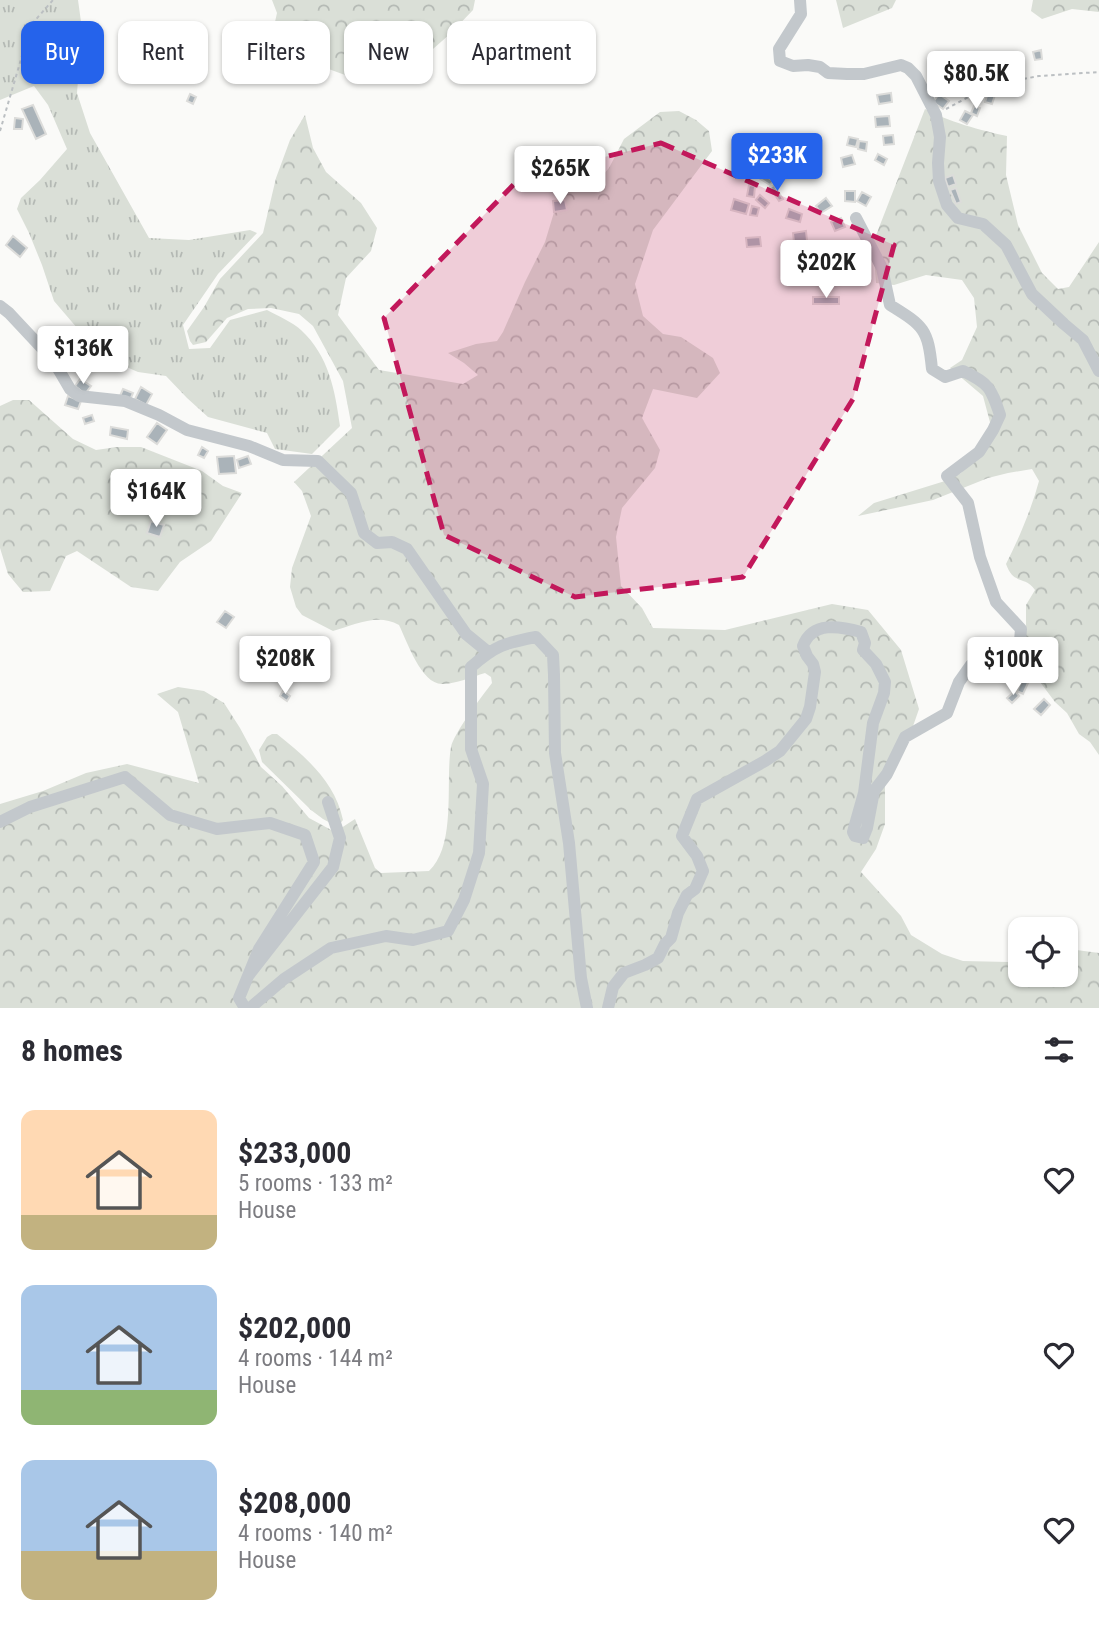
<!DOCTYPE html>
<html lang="en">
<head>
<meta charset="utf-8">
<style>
	:root { --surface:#fff; --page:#f2f2f3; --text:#2b2b33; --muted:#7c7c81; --accent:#2563eb }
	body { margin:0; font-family:"Roboto Condensed",sans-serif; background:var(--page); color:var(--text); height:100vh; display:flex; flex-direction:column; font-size:26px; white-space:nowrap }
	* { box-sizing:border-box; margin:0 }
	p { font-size:23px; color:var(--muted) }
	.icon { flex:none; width:38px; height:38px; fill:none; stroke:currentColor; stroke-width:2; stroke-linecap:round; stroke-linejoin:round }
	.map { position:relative; height:1008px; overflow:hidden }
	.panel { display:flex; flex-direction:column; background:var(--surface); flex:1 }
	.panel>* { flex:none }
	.top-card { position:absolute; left:21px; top:21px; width:700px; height:63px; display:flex; gap:14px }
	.controls { position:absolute; left:1008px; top:917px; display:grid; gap:14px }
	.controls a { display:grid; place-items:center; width:70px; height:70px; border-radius:14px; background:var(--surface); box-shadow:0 2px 5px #0004; font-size:35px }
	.price { position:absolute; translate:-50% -60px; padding:0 16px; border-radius:7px; background:#fff; color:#222; font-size:23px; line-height:46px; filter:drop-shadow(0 2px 4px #0008) }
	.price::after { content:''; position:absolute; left:50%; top:42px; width:21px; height:16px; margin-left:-10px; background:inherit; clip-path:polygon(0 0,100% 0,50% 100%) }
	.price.selected { background:var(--accent); color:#fff }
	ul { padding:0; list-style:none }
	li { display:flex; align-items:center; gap:21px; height:175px; padding:0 21px }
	li span { display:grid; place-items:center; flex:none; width:196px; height:140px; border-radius:14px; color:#555 }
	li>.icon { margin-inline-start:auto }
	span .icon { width:84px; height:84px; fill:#fffc; stroke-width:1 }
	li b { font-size:30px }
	h2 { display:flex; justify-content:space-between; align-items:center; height:84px; padding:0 21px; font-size:30px }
	.tag { padding:0 24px; border-radius:14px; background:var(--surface); box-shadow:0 2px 5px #0004; font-size:24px; line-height:63px }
	.tag.selected { background:var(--accent); color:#fff }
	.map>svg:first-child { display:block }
	.grass { fill:url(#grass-tufts) }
	.forest { fill:url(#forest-crowns) }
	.building { fill:#aab3b9; stroke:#dcdcda; stroke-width:2 }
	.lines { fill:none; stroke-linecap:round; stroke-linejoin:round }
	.path { stroke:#bbbfc2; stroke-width:2; stroke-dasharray:3.5 3.5; stroke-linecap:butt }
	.minor { stroke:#c3c8cc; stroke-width:12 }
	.marked { fill:#c2185b; fill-opacity:0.2; stroke:#c2185b; stroke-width:5; stroke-dasharray:14 9; stroke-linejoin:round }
</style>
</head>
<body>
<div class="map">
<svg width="1099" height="1008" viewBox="0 0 1099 1008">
	<defs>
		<pattern id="grass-tufts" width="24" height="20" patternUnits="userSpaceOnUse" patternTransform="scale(1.75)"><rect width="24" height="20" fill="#dadfd7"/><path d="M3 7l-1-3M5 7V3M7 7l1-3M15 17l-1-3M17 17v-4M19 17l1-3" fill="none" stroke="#b4b9b4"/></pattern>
		<pattern id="forest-crowns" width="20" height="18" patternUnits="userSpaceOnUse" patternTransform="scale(1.75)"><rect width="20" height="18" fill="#dadfd7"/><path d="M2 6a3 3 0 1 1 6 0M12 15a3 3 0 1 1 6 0" fill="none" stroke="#b4b9b4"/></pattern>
	</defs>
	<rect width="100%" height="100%" fill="#fafaf8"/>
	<path class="grass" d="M0,0H78L82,29L77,93L90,133L149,238L189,240L250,230L257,233L218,274L183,325L189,349L210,348L230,320L267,310C278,316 292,322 301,330C329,356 335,390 340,426L312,454L275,449L267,433L208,417L187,398L166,376L138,372L101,356L54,301L42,265L29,233L17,209L21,198L40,180L67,149L48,105L34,86L0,100Z"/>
	<path class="forest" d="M272,0H475L473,10L450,34L425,56L409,68L378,83L345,75L315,64L297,61L286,77L270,65L262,55L272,35L277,13Z
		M836,0H896L892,8L843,28Z
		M1033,0H1099V12L1072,9L1042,19L1031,11Z
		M925,109C946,121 983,131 1007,136L1006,175L1018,225L1042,273L1058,289L1069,287L1099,242V755L1090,742L1079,734L1067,713L1055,702L1037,678L1036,656L1026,638V605L1035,590C1025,575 1014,586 1006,564C1020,536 1031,510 1039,481L1032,469L1008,473L988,478L933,500L858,516L874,503L945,481L961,473L991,426L983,396L950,368L962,360L977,327L974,298L962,280L926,275L894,285L876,283L873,243Z
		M679,111L696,120L709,131L712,151L653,230L635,284L643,316L663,334L681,337L713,358L720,373L697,398L653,389L642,418L660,450L655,468L622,508L616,537L621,586L642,608L653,628L725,630L832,604L868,610L901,650L919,709L904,752L885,782V824L876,849L861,872L901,916L911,935L942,954L963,961L1009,962L1020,960V975H1066V949H1069L1099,953V1008H0V804L43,791L86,773L127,764L199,783L178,712L157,694L178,687L204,691L224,703L240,728L261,767L282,786L309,818L335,832L355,819L375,868L381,873L429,871C457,845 445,781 451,747C454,733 482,696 492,683L491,677L485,673C472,677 456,684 442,684C421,684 407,641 399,625C377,613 355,625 333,631L302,615L296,607L290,587L292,568L311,516L302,491L294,482L352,428L343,381L313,326L299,314L271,308L248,309L227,318L206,342L193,345L190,341L187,331L204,307L220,279L263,233L276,178L290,140L305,115L313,148L326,172L361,203L377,228L371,251L346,278L338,315L379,370L463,384L478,375L464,363L448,353L476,344L497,341L503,332L525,282L545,242L562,186L586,189L597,182L609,168L624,139L660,112Z
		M13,400H29L73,439L96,450L117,447H141L202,471L223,486L242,493L211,541L180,562L158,591L131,587L77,551L66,556L50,591L23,592L8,574L0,548V406Z
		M272,734H277C306,757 335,782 343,820L340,824L334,825L323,819L311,810L262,762L259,750L267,737Z"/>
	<path class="building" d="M1041,50L1042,59L1035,60L1033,52Z
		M1012,55L1018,69L1011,72L1005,58Z
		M943,71L952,77L948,83L939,78Z
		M990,87L997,89L992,104L985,102Z
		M963,88L969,91L966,97L960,93Z
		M891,93L892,102L879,104L877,95Z
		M190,94L196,97L193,104L187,101Z
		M939,94L949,101L943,109L933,102Z
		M33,105L46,134L36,139L22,109Z
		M974,106L980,108L977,116L971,113Z
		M965,111L973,115L967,124L960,120Z
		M889,116L890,126L876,127L875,117Z
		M15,118L23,119L22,129H14Z
		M893,135L894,144L884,145L883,136Z
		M849,137L858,139L856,147L847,145Z
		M859,141L867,142L866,151L858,149Z
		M878,154L887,159L884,165L875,160Z
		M852,155L855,164L843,167L841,158Z
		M762,174L773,181L770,185L759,178Z
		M953,175L956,184L948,187L945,178Z
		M749,185L755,186L754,197L747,196Z
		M774,185L783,199L779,201L770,187Z
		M956,188L961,202L956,204L950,190Z
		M845,191H855V202L845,201Z
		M862,192L871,197L866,206L857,201Z
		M760,195L769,203L765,208L756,200Z
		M826,198L832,206L821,213L816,206Z
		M734,199L749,204L746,214L731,210Z
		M565,200L567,210L554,212L553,201Z
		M752,206L759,208L757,216L750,215Z
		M789,209L802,214L800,222L786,218Z
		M841,218L845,227L835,231L831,222Z
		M806,231L807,241L794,242L793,233Z
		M13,236L27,248L20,257L6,245Z
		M760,237L761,246L747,247L746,238Z
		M822,262L829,263L827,275L820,274Z
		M813,297H839V304H813Z
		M52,329L59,338L52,344L45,335Z
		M64,340L76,356L65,364L53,348Z
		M80,379L91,386L85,394L75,386Z
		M141,387L152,394L146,405L135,399Z
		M123,389L133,393L130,400L120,396Z
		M68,396L81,401L78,409L65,405Z
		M92,415L94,421L85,424L83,418Z
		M157,423L167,430L157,444L147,437Z
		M111,427L128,430L127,439L110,435Z
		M202,447L208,451L204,458L198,455Z
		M234,456L236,473L219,474L217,457Z
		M248,456L251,464L239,468L237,460Z
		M151,521L164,525L160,537L147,533Z
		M225,611L234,617L226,628L217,622Z
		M1022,680L1028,683L1023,694L1017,691Z
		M283,691L290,696L287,701L280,696Z
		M1015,691L1019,696L1012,703L1007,698Z
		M1044,699L1050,705L1041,715L1034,709Z"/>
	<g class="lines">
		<path class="path" d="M946,109L991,85L1039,76L1099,72
			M0,131L31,25L53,0"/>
		<path class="minor" d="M800,0L801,14L779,49L780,61L793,66L808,65L820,67L828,73L847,74H864L901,65L908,68L916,76L936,115L940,137L938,163L939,181L947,205L958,218L983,224L1006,245L1032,294L1064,324L1083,340L1099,371
			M0,306L9,313L53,360L70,389L79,396L125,401L159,415L187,430L249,446L283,460L318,461L351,493L364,533L377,543L392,542L407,549L466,634L488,652
			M0,822L30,807L125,777L170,815L217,829L270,823L305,835L314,862L259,949L248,976
			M245,1008L239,998L248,976L333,867L340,838L328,802
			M250,1008L284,979L331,948L386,936L413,940L448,931L464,900L479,853L483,784L471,749V667C496,645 505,643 536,637L553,655L554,675L555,753L569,843L581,978L587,1008
			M608,1008L613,987L624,973L645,965L658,958L665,944L671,938L678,913L687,895L695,889L703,871L697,856L682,836L697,799L765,761L780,751L806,719L810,707L815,672L813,664L807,656L803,646C812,621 840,626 861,632L865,643L863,650L876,664L885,682L884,693L873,723L864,793L853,832L855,836L863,838L867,828L874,791L887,774L905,737L947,713L959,682L971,665L1002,652L1020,641L1021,629L996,602L980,557L968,503L947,476L979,452L993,430L1000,415C991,388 989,383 963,371L945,377L932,369C928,329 924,326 890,305L882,268L856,218"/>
	</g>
	<path class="marked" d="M661,143L894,245L853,399L743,577L575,597L444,535L384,318L520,178Z"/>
</svg>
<div class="controls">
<a><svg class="icon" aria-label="locate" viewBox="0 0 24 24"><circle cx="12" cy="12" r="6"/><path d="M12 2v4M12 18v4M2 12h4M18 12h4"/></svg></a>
</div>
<b class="price" style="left:976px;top:111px">$80.5K</b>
<b class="price selected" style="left:777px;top:193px">$233K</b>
<b class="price" style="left:560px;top:206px">$265K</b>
<b class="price" style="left:826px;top:300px">$202K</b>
<b class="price" style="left:83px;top:386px">$136K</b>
<b class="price" style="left:156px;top:529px">$164K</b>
<b class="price" style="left:285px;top:696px">$208K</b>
<b class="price" style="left:1013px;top:697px">$100K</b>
<div class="top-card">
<a class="tag selected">Buy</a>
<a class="tag">Rent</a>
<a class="tag">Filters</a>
<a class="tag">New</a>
<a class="tag">Apartment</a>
</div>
</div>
<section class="panel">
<h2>8 homes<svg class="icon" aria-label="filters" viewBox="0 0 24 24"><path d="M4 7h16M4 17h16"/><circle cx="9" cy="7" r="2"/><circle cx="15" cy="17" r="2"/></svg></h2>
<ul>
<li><span style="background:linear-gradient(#ffd9b3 75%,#c2b280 0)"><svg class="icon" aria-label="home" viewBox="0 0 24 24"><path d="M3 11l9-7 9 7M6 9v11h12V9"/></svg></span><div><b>$233,000</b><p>5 rooms · 133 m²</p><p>House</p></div><svg class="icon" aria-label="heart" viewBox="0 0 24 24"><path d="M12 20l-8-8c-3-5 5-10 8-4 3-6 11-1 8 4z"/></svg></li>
<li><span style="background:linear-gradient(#a9c7e8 75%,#8fb573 0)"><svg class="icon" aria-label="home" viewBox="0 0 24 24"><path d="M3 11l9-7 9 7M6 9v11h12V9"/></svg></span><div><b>$202,000</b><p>4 rooms · 144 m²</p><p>House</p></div><svg class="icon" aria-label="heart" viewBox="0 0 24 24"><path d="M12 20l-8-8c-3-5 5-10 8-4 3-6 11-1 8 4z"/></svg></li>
<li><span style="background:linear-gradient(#a9c7e8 65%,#c2b280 0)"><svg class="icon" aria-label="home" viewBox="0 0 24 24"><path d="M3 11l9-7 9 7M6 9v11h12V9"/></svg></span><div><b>$208,000</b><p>4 rooms · 140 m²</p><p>House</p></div><svg class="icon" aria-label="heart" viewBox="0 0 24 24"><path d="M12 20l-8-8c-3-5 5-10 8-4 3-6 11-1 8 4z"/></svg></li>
</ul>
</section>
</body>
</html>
